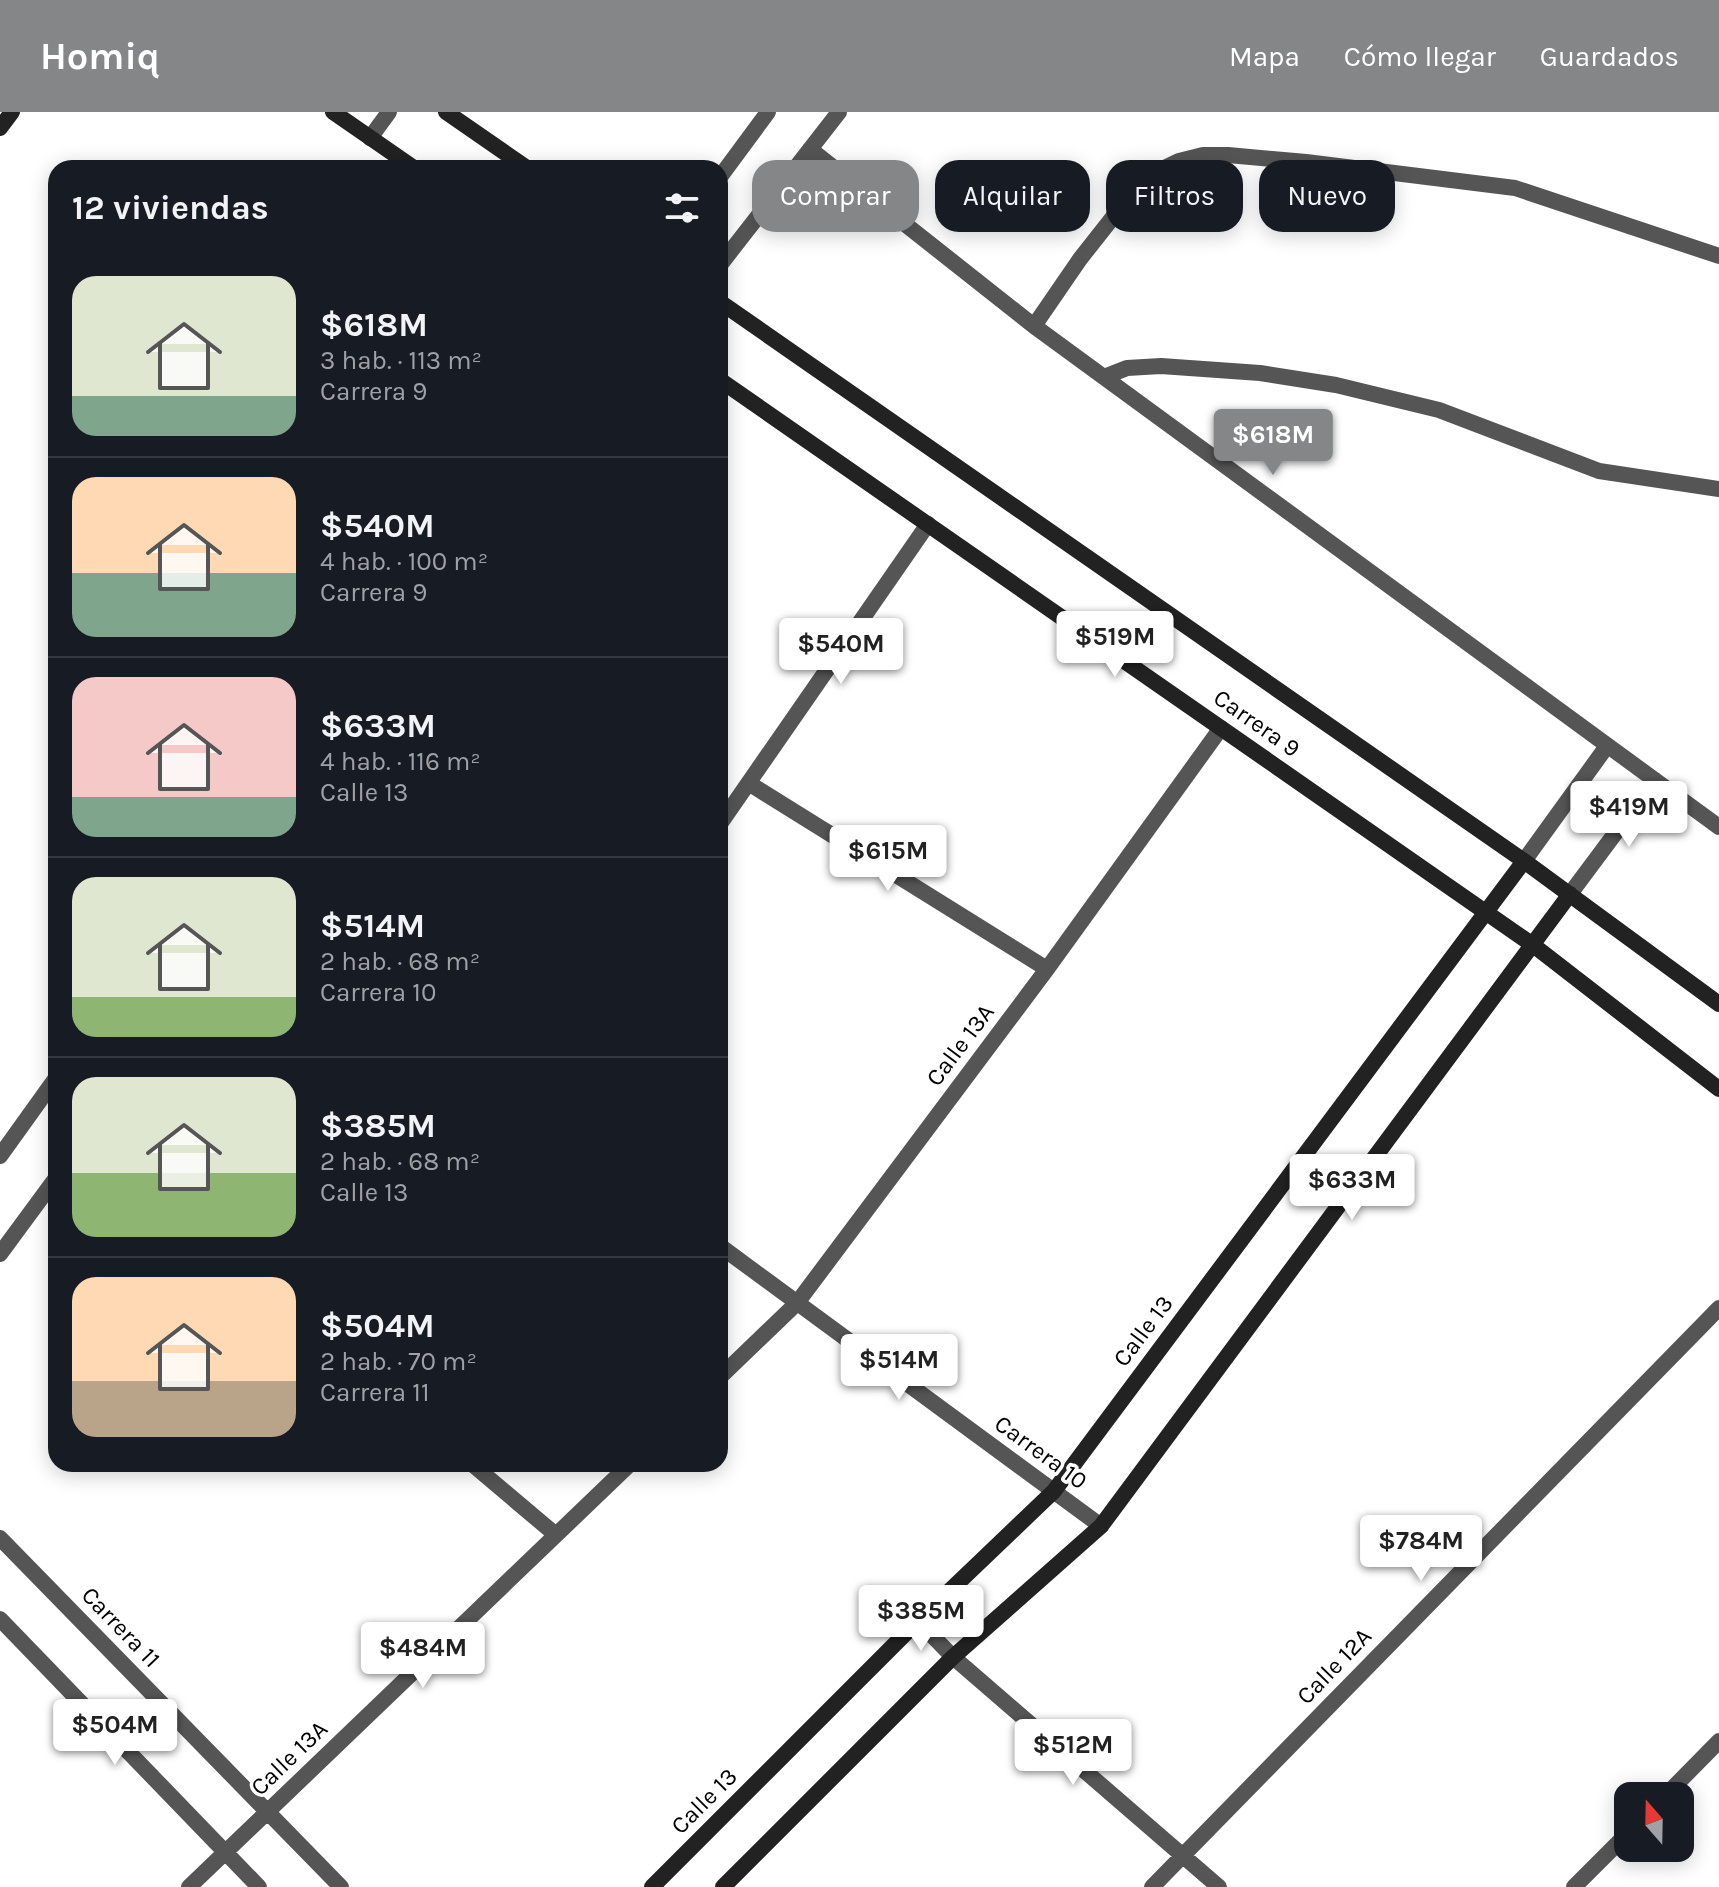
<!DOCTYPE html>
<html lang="es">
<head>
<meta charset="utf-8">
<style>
	:root { --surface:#171b24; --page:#242831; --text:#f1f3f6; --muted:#9ea1a6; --line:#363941; --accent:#858687 }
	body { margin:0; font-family:Karla,sans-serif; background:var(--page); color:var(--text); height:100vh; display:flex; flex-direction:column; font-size:30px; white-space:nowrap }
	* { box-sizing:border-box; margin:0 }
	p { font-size:26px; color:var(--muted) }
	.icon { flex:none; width:44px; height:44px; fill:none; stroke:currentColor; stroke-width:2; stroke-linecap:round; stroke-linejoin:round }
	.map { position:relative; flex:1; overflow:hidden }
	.panel { position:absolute; left:48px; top:48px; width:680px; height:1312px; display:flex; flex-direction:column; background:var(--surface); border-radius:24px; box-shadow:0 4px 20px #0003 }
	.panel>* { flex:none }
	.guide { position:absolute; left:752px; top:48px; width:760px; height:72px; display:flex; gap:16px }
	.needle { width:52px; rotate:340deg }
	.controls { position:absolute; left:1614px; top:1670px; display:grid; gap:16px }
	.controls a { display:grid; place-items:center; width:80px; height:80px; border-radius:16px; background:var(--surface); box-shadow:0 4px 20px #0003; font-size:40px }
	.price { position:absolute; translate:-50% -68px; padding:0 18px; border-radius:8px; background:#fff; color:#222; font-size:26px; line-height:52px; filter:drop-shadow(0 2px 4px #0008) }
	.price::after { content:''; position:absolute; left:50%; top:48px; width:24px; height:18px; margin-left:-12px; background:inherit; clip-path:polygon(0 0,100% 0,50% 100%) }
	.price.selected { background:var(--accent); color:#fff }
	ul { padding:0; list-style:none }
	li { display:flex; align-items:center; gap:24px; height:200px; padding:0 24px }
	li+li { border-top:2px solid var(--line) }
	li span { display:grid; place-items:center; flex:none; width:224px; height:160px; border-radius:24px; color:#555 }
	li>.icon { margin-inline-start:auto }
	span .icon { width:96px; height:96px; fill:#fffc; stroke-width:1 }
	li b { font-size:34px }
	h2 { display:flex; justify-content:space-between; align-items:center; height:96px; padding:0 24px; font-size:34px }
	.pill { padding:0 28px; border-radius:24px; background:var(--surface); box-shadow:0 4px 20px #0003; font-size:28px; line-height:72px }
	.pill.selected { background:var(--accent); color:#fff }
	header { display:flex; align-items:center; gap:48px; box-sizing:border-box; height:112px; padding:0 40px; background:var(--accent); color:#fff }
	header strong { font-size:38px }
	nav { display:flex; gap:44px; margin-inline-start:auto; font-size:28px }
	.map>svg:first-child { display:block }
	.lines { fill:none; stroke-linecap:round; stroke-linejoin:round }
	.street { stroke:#555; stroke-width:16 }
	.secondary { stroke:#222; stroke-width:16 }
	.labels { text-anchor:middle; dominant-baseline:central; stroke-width:7; stroke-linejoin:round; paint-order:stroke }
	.street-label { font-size:24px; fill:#000; stroke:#fff }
</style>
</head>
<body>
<header>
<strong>Homiq</strong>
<nav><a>Mapa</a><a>Cómo llegar</a><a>Guardados</a></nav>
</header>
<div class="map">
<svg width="1719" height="1775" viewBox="0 0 1719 1775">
	<rect width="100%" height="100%" fill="#fff"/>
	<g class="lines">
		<path class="street" d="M370,26L389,0
			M810,37L1034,214L1719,715
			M720,65L768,0
			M720,153L839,0
			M1034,214L1080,147L1136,76L1156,60L1179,49L1203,43H1228L1306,50L1515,76L1719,144
			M1104,265L1127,256L1161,254L1260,261L1336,273L1439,298L1599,359L1719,377
			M750,672L1047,857
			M720,712L928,412
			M1524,749L1607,634
			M1570,782L1655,668
			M0,1044L56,966
			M720,1134L1101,1414
			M0,1142L56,1066
			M720,1265L797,1191L1047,857L1221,616
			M472,1352L556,1423
			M0,1426L341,1775
			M0,1507L259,1775
			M918,1509L953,1545L1219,1775
			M1665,1684L1719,1629
			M189,1775L630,1352
			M1152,1775L1719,1196
			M1574,1775L1628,1721"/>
		<path class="secondary" d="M333,0L414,56
			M446,0L527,56
			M0,16L12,0
			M720,190L1524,749L1719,892
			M720,268L1533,833L1719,977
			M652,1775L918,1509L1054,1379L1524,749
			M723,1775L953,1545L1101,1414L1570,782"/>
	</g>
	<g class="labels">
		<g class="street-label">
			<text transform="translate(1257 611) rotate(35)">Carrera 9</text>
			<text transform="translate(960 933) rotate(-53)">Calle 13A</text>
			<text transform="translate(1143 1219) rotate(-53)">Calle 13</text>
			<text transform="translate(1041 1340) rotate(36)">Carrera 10</text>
			<text transform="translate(121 1515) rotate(46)">Carrera 11</text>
			<text transform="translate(1334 1554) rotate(-46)">Calle 12A</text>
			<text transform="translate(289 1646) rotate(-44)">Calle 13A</text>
			<text transform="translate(704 1689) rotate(-45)">Calle 13</text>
		</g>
	</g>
</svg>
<div class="controls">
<a><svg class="needle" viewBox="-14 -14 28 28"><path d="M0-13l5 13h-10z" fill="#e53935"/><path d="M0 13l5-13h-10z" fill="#9ea1a6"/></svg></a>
</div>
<b class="price selected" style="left:1273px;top:365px">$618M</b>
<b class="price" style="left:1115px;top:567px">$519M</b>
<b class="price" style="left:841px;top:574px">$540M</b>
<b class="price" style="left:1629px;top:737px">$419M</b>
<b class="price" style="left:888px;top:781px">$615M</b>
<b class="price" style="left:1352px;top:1110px">$633M</b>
<b class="price" style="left:899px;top:1290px">$514M</b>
<b class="price" style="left:1421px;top:1471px">$784M</b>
<b class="price" style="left:921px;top:1541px">$385M</b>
<b class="price" style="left:423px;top:1578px">$484M</b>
<b class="price" style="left:115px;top:1655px">$504M</b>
<b class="price" style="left:1073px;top:1675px">$512M</b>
<div class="guide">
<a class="pill selected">Comprar</a>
<a class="pill">Alquilar</a>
<a class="pill">Filtros</a>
<a class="pill">Nuevo</a>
</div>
<section class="panel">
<h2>12 viviendas<svg class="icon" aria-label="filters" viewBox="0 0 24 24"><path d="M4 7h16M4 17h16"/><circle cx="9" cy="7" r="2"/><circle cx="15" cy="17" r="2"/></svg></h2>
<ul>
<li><span style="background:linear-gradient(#dfe7d0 75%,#7fa58c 0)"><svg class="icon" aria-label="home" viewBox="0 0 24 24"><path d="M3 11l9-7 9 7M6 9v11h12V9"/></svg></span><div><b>$618M</b><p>3 hab. · 113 m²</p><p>Carrera 9</p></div></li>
<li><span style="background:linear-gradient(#ffd9b3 60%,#7fa58c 0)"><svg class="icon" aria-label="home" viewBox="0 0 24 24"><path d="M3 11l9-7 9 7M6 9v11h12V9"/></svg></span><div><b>$540M</b><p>4 hab. · 100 m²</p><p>Carrera 9</p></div></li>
<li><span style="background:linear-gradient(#f6c9c9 75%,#7fa58c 0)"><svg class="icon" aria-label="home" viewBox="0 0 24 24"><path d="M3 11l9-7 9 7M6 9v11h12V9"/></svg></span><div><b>$633M</b><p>4 hab. · 116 m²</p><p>Calle 13</p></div></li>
<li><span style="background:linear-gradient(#dfe7d0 75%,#8fb573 0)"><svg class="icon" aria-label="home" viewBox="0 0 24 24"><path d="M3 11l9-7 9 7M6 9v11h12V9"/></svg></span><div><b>$514M</b><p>2 hab. · 68 m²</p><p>Carrera 10</p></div></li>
<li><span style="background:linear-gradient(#dfe7d0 60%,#8fb573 0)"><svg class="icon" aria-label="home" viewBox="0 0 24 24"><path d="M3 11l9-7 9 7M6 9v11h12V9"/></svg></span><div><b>$385M</b><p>2 hab. · 68 m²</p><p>Calle 13</p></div></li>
<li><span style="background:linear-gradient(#ffd9b3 65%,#b9a48a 0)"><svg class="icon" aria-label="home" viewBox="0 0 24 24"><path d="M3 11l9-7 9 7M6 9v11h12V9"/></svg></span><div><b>$504M</b><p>2 hab. · 70 m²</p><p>Carrera 11</p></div></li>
</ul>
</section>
</div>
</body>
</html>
